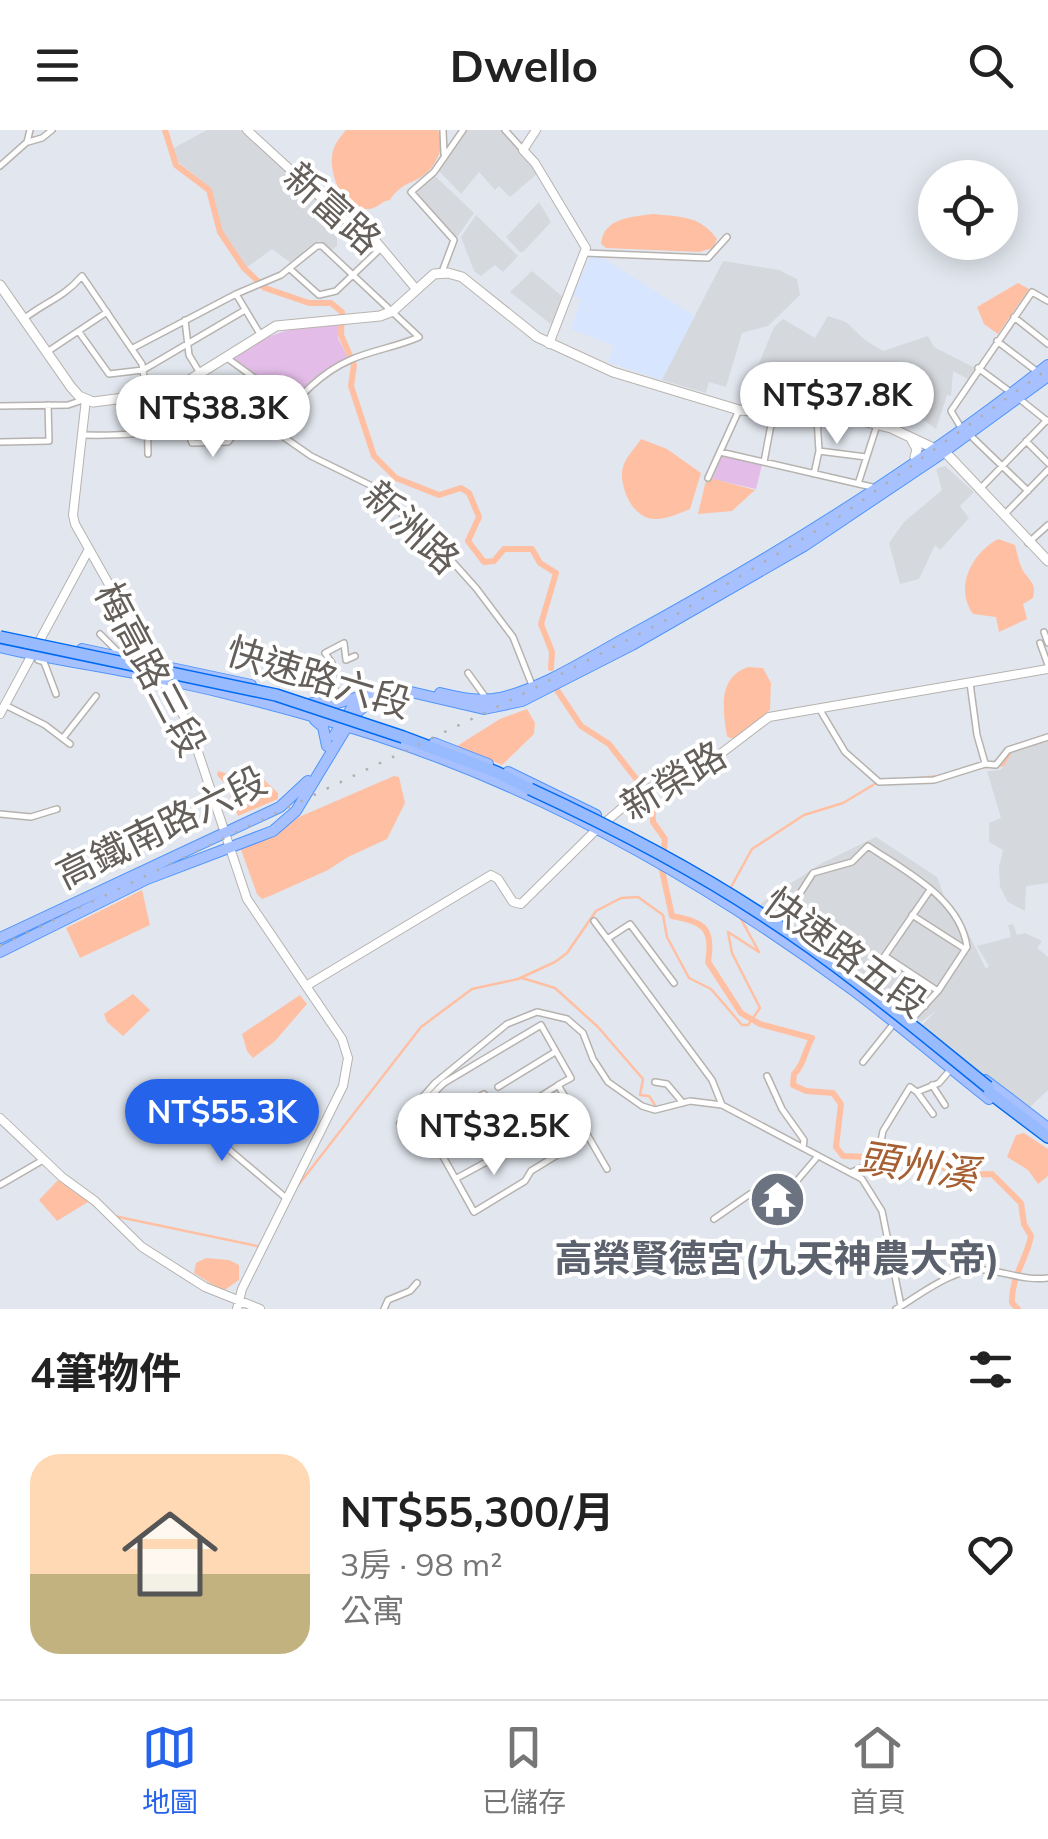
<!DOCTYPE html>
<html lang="zh-TW">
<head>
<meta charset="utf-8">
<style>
	:root { --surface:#fff; --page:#f6f6f6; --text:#222; --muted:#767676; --line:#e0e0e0; --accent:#2563eb }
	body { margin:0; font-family:Mulish,"Noto Sans TC",sans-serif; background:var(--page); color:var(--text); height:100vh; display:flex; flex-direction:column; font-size:38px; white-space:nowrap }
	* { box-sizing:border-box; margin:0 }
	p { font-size:32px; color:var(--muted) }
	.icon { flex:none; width:55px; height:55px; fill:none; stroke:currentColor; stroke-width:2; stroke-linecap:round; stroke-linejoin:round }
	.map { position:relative; height:1179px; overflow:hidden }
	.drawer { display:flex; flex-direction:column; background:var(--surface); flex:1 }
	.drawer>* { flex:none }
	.fabs { position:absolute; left:918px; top:30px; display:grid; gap:20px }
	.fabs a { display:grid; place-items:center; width:100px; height:100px; border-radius:50%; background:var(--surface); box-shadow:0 5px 25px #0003; font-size:50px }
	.price { position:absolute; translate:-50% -85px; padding:0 22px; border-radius:35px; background:#fff; color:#222; font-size:32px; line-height:65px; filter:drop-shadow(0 2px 5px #0008) }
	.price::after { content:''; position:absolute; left:50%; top:60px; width:30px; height:22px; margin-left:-15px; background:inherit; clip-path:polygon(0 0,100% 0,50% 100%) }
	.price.on { background:var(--accent); color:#fff }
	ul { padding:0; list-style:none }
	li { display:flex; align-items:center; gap:30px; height:250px; padding:0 30px }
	li span { display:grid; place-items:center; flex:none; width:280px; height:200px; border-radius:30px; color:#555 }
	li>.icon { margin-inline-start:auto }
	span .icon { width:120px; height:120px; fill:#fffc; stroke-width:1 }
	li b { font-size:42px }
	h2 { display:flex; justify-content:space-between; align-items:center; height:120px; padding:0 30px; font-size:42px }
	header { display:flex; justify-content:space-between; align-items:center; height:130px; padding:0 30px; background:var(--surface); font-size:45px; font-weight:700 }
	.tab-bar { display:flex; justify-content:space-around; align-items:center; height:140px; border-top:2px solid var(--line); background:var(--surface); font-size:28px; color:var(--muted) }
	.tab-bar a { display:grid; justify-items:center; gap:5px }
	.tab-bar .on { color:var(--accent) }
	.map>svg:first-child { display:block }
	.commercial { fill:#d7e5ff }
	.industrial { fill:#d5d8dd }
	.green { fill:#e3bde8 }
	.water { fill:#ffbfa2 }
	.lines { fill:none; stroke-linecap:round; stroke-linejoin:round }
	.stream { stroke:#ffbfa2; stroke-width:2.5 }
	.river { stroke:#ffbfa2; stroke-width:6 }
	.minor-casing { stroke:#b6b2ae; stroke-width:8 }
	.tertiary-casing { stroke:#b6b2ae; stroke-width:10 }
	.secondary-casing { stroke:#b9b4af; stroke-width:11 }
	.primary-casing { stroke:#4f95fb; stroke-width:12 }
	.trunk-casing { stroke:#006af1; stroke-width:14 }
	.minor { stroke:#fff; stroke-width:5 }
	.tertiary { stroke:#fff; stroke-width:8 }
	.secondary { stroke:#fff; stroke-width:9 }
	.primary { stroke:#a7c0ff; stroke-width:10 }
	.trunk { stroke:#98bbff; stroke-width:11 }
	.rail { stroke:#b0afae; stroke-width:2.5; stroke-dasharray:2.5 12; stroke-linecap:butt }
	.trunk-bridge-casing { stroke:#006af1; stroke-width:14; stroke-linecap:butt }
	.trunk-bridge { stroke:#98bbff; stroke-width:11 }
	.labels { text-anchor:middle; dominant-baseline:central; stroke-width:8; stroke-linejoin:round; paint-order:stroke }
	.street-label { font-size:38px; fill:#645f5b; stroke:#fff }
	.worship-label { font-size:38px; font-weight:bold; fill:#5b616d; stroke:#fff }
	.water-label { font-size:40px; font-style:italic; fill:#a65f33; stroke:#fff }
</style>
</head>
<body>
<header><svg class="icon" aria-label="menu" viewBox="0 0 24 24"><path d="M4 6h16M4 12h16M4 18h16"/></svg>Dwello<svg class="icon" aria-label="search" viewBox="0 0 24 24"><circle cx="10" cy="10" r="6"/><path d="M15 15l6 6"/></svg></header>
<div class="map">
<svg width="1048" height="1179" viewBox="0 0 1048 1179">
	<rect width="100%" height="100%" fill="#e2e7ef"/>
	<path class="commercial" d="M593,122L695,186L662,250L608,232L614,216L571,199L581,169L572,165Z"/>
	<path class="industrial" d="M207,0H242L345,93L337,100V116L330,121L319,111L291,133L272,119L246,138L222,103L211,58L176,30L174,18Z
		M467,0H501L538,43L510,67L499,56L495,60L479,42L461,64L438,40Z
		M435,46L474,83L455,110L414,62Z
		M539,72L551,92L523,122H520L506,107Z
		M476,85L518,126L503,142L495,135L481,146L474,141L461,107Z
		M723,131L779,140L797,149L800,165L768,196L742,203L726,257L709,252L706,263L662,250Z
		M532,141L563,167L552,195L510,162Z
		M828,186L846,192L865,210L883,221L928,206L934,217L975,238L968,249L953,241L951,266L947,265L936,299L918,286L933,258L931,256L915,284L906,280L898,296L885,291L890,268L900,270L910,246L891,237L876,259L885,267L880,283L832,257L827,283L742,275L774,197L783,189L815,208Z
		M945,336L974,362L960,376L969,388L940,420L935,415L919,449L900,454L889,413L904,392L942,360L936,339Z
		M1048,612V753L1026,756L1025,781L1008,772L1000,757L999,737L1003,720L989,712V693L1001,688L987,641L1001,640L1013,621Z
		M876,707L937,747L946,771L959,784L986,839L989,836L977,816L1011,807L1008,795L1013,794L1017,805L1025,803L1042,811L1037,818L1048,827V960L1028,979L921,896L937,880L921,892L761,777V773L822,733Z"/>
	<path class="green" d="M339,195L338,208L348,228L317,248L292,271L233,228C276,199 288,198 339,195Z
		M722,326L762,335L756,359L712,349Z"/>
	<path class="water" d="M346,0H438L443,13C429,60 407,43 390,70C381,71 377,79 368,79C343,82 327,41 333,21C335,13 341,6 346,0Z
		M653,84C680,87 700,85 717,109L713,118L699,122L606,118L601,114C603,88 631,87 653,84Z
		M1018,153L1029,159L998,204L984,194L977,177Z
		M641,309L667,319L701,343L690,379C664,390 644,398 628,369C624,361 620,346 623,337C625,328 636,317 641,309Z
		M710,348L755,360L732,381L698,384L706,350Z
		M998,409L1015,415C1017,423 1019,432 1022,439C1029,451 1037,453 1033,468L1023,474L1027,489L999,502L996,487L973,484C954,457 972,423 998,409Z
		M748,537L763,538L771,553L770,580L736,608H730L727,606C723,580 717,548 748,537Z
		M527,579L535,593L534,604L502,635L457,616L500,589Z
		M218,641L246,649L264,650L278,663V669L238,686L226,655L217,645Z
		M394,646L399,647L405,673L387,709L348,727L328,740L270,766L262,769L257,764L240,717L264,710L299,687Z
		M142,760L150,795L80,828L66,798Z
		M133,864L150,880L123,906L107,892L104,884Z
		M300,865L307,874L275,911L253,928L247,921L242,904Z
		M1024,1003L1048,1019V1046L1038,1054L1028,1040L1007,1027L1016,1005Z
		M58,1050L88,1072L57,1091L39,1070Z
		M206,1128L229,1130L239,1135V1150L223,1161L194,1143L196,1133Z"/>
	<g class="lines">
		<path class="stream" d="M1035,614L1048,610
			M980,638L1003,635L1013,619
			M921,648L938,646
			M731,757L752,719L804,685L843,673L878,652
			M522,848L555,858L598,897L643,949L640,965L649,966L655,975
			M10,1002L40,1031
			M296,1058L421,897L472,859L518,849L555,832L567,823L596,781L621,768L638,767L663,785L667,807L689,848L711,859L742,895H748L760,878L732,823L728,802L759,822L741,789
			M80,1065L94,1075
			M114,1086L257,1116"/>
		<path class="river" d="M165,0L176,35L209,60L220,102L244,138L265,158L309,173H331L342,182L341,205L354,235L351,256L374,326L396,348L439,365L461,358L469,363L479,387L468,411L484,432L494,431L504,419H532L540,433L556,443L541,494L552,522L551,538
			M557,560L581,596L609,614L652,669L653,692L665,709L662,740L672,786C703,792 714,797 708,832L741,883L760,894L812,908C805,920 804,935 794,944L793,955L806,961L833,963L841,974L836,1017L843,1026L919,1029L964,1045L992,1044L1021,1073L1024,1094L1031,1106C1026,1131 1011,1147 1012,1173L1018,1179"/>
		<defs>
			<path id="minor" d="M443,0L444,24
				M505,0L523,20
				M28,12L42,8L52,0
				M0,36L27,12L30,0
				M585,123L708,128L727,107
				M290,139L319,165L336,161L381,118
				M442,142L454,110L411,62L434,42L463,0
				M236,164L260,204
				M1014,187L1048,214
				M25,188C47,171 63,168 82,146L142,234L147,266L148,324
				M185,190L189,225L206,253L311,326L370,355L441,419L476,458L513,507L532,555
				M79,202L109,244L143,240L245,180
				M997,211L1035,240
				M133,218L236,164L281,145L317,116H322L419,207C397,217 372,220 350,230C318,244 293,272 273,300
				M47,222L107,182
				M227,228L292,275
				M978,238L1009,261
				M1022,271L1047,291
				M0,276L68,275L86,269
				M184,291L192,313L228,312L250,284
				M960,296L951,281L1032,162L1048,171
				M82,305C131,306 188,305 224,267
				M973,308L1028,361
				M1026,311L1048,333
				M0,312L49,311L48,275
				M819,321L866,327
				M720,322L872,357
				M764,332L773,284
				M814,344L819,321L817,288
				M708,348L739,280
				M858,354L877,295
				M979,360L1047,290
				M1004,385L1048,340
				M1028,413L1048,395
				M1044,502L1048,513
				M100,504L118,522
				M1040,513L1048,535
				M38,530L44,532L56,564
				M468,543L486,568
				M970,553L977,605L985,633
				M337,570L332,533L325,523L344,513L346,530L355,526
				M5,575L45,595L70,614
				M820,580L845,622L879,652L934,650L985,634L996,635L1008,620L1048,607
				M63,608L96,566
				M0,684L31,687L57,679
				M912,785L965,819
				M594,791L712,950L722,975
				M781,793L813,743L852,732L868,716C906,742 960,768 967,817L938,861L911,890
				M607,809L630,794L674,853
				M885,826L938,861
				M875,840L930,760
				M913,846L903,861L925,876
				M541,895L571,948L558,955L588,1006L531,1041L525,1051L474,1082L417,980L444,953Z
				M863,932L895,892
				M767,946L782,979L804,1010L803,1018
				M655,952L667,954L683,973
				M932,955L945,975
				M498,957L555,922
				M917,962L933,984
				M504,985H508V990H504Z
				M509,986L557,956
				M400,993L435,953L507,894L537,882L567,889L583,903L593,929L608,952L642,976L655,980L690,971L722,975L862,1049L882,1081L901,1176
				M427,997L484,964
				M588,1006L607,1039
				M156,1008L174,1001L185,1009L195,996L200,995L286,1068
				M527,1010L573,980
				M442,1023L503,989
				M852,1042L877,1031L883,1001L910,957L917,962L939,953L951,939
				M457,1048L514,1017
				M0,1055L43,1030
				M714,1089L750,1064L795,1053L818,1026
				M384,1179L388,1170L410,1161L417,1153
				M896,1179C920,1165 954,1137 984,1140C1007,1142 1025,1151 1048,1148"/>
			<path id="tertiary" d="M247,0L343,88L375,110L416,159
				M536,0L523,20L535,33L586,118L549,214
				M86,269L73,385L75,394L156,538
				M162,550L189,595L247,769L342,909L348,928L343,956L242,1159L237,1179
				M0,584L88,421
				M306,856L491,745L498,749L513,772L521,774L595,701L642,661L702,638L769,587L1048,539
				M0,988L62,1047L95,1071L142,1117L205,1157L260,1179"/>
			<path id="secondary" d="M0,155L71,257L79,266L93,272L170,262L276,196L380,186L393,181L434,144L448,143L462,147L537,207L613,242L739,280L858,290L891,298L948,325L1048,431
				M912,310L917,319L915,327"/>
			<path id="primary" d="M0,517C54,530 109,537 163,549C234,564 306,583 375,605C548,661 708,753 853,860C900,895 943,933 989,969
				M82,519L251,555
				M440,563C461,568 479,572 500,568C546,557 590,527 631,505C776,426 918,338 1048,235
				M312,573H337L359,567
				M315,590L323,597L327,616
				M334,606L353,576L375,561
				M434,613L488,634
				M508,642L596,685
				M0,808L280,677L308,651
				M0,822L147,749L273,701L296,681L354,585L373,569L392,563L411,562L484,579L522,571L632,515L804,416L941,324L1048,246
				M985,950L1048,998"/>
			<path id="trunk" d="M403,607L496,642L530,659
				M986,960L1048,1007"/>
		</defs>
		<use href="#minor" class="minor-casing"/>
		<use href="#tertiary" class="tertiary-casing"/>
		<use href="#secondary" class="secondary-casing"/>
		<use href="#primary" class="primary-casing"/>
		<use href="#trunk" class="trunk-casing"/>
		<use href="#minor" class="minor"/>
		<use href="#tertiary" class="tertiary"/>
		<use href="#secondary" class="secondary"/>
		<use href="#primary" class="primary"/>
		<use href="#trunk" class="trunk"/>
		<path class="rail" d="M0,816L507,572L672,487L836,389L1048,239"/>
		<defs>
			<path id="trunk-bridge" d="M0,507L276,565L403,607
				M530,659C610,696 690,737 764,786C843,837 915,898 988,957"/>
		</defs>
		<use href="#trunk-bridge" class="trunk-bridge-casing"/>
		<use href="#trunk-bridge" class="trunk-bridge"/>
	</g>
	<defs>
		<symbol id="temple-disc" viewBox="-11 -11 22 22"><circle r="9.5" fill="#6b7280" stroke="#fff"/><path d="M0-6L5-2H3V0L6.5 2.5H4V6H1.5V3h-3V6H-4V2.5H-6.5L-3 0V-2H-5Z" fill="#fff"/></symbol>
	</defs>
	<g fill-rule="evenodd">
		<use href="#temple-disc" x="746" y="1038" width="63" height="63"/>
	</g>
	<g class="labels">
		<g class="street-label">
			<text transform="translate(333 78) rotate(42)">新富路</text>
			<text transform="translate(412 397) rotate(43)">新洲路</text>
			<text transform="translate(151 539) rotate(62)">梅高路三段</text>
			<text transform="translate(319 547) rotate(17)">快速路六段</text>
			<text transform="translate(673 650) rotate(-31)">新榮路</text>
			<text transform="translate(161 697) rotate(-26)">高鐵南路六段</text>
			<text transform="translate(846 822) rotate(36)">快速路五段</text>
		</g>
		<g class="worship-label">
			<text x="777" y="1128">高榮賢德宮(九天神農大帝)</text>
		</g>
		<g class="water-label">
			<text transform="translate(918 1035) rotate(9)">頭州溪</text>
		</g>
	</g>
</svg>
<div class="fabs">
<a><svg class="icon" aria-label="locate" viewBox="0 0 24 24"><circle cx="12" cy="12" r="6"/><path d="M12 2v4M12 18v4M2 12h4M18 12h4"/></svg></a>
</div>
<b class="price" style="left:837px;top:317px">NT$37.8K</b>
<b class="price" style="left:213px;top:330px">NT$38.3K</b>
<b class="price on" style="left:222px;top:1034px">NT$55.3K</b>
<b class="price" style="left:494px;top:1048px">NT$32.5K</b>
</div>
<section class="drawer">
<h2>4筆物件<svg class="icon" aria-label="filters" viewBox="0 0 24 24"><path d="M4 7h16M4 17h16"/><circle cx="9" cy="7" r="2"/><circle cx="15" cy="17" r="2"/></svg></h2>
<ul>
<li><span style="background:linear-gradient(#ffd9b3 60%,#c2b280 0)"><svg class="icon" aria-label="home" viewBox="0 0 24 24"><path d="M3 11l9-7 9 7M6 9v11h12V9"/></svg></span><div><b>NT$55,300/月</b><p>3房 · 98 m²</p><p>公寓</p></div><svg class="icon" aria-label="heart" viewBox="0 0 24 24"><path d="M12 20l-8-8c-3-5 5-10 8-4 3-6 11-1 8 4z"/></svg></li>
</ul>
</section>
<nav class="tab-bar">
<a class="on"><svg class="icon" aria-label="map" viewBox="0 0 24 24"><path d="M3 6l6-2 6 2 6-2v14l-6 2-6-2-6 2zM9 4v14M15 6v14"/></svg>地圖</a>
<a><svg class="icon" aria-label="saved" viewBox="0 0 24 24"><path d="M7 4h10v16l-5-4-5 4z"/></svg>已儲存</a>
<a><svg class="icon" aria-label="home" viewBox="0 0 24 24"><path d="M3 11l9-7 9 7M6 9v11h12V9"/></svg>首頁</a>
</nav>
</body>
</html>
